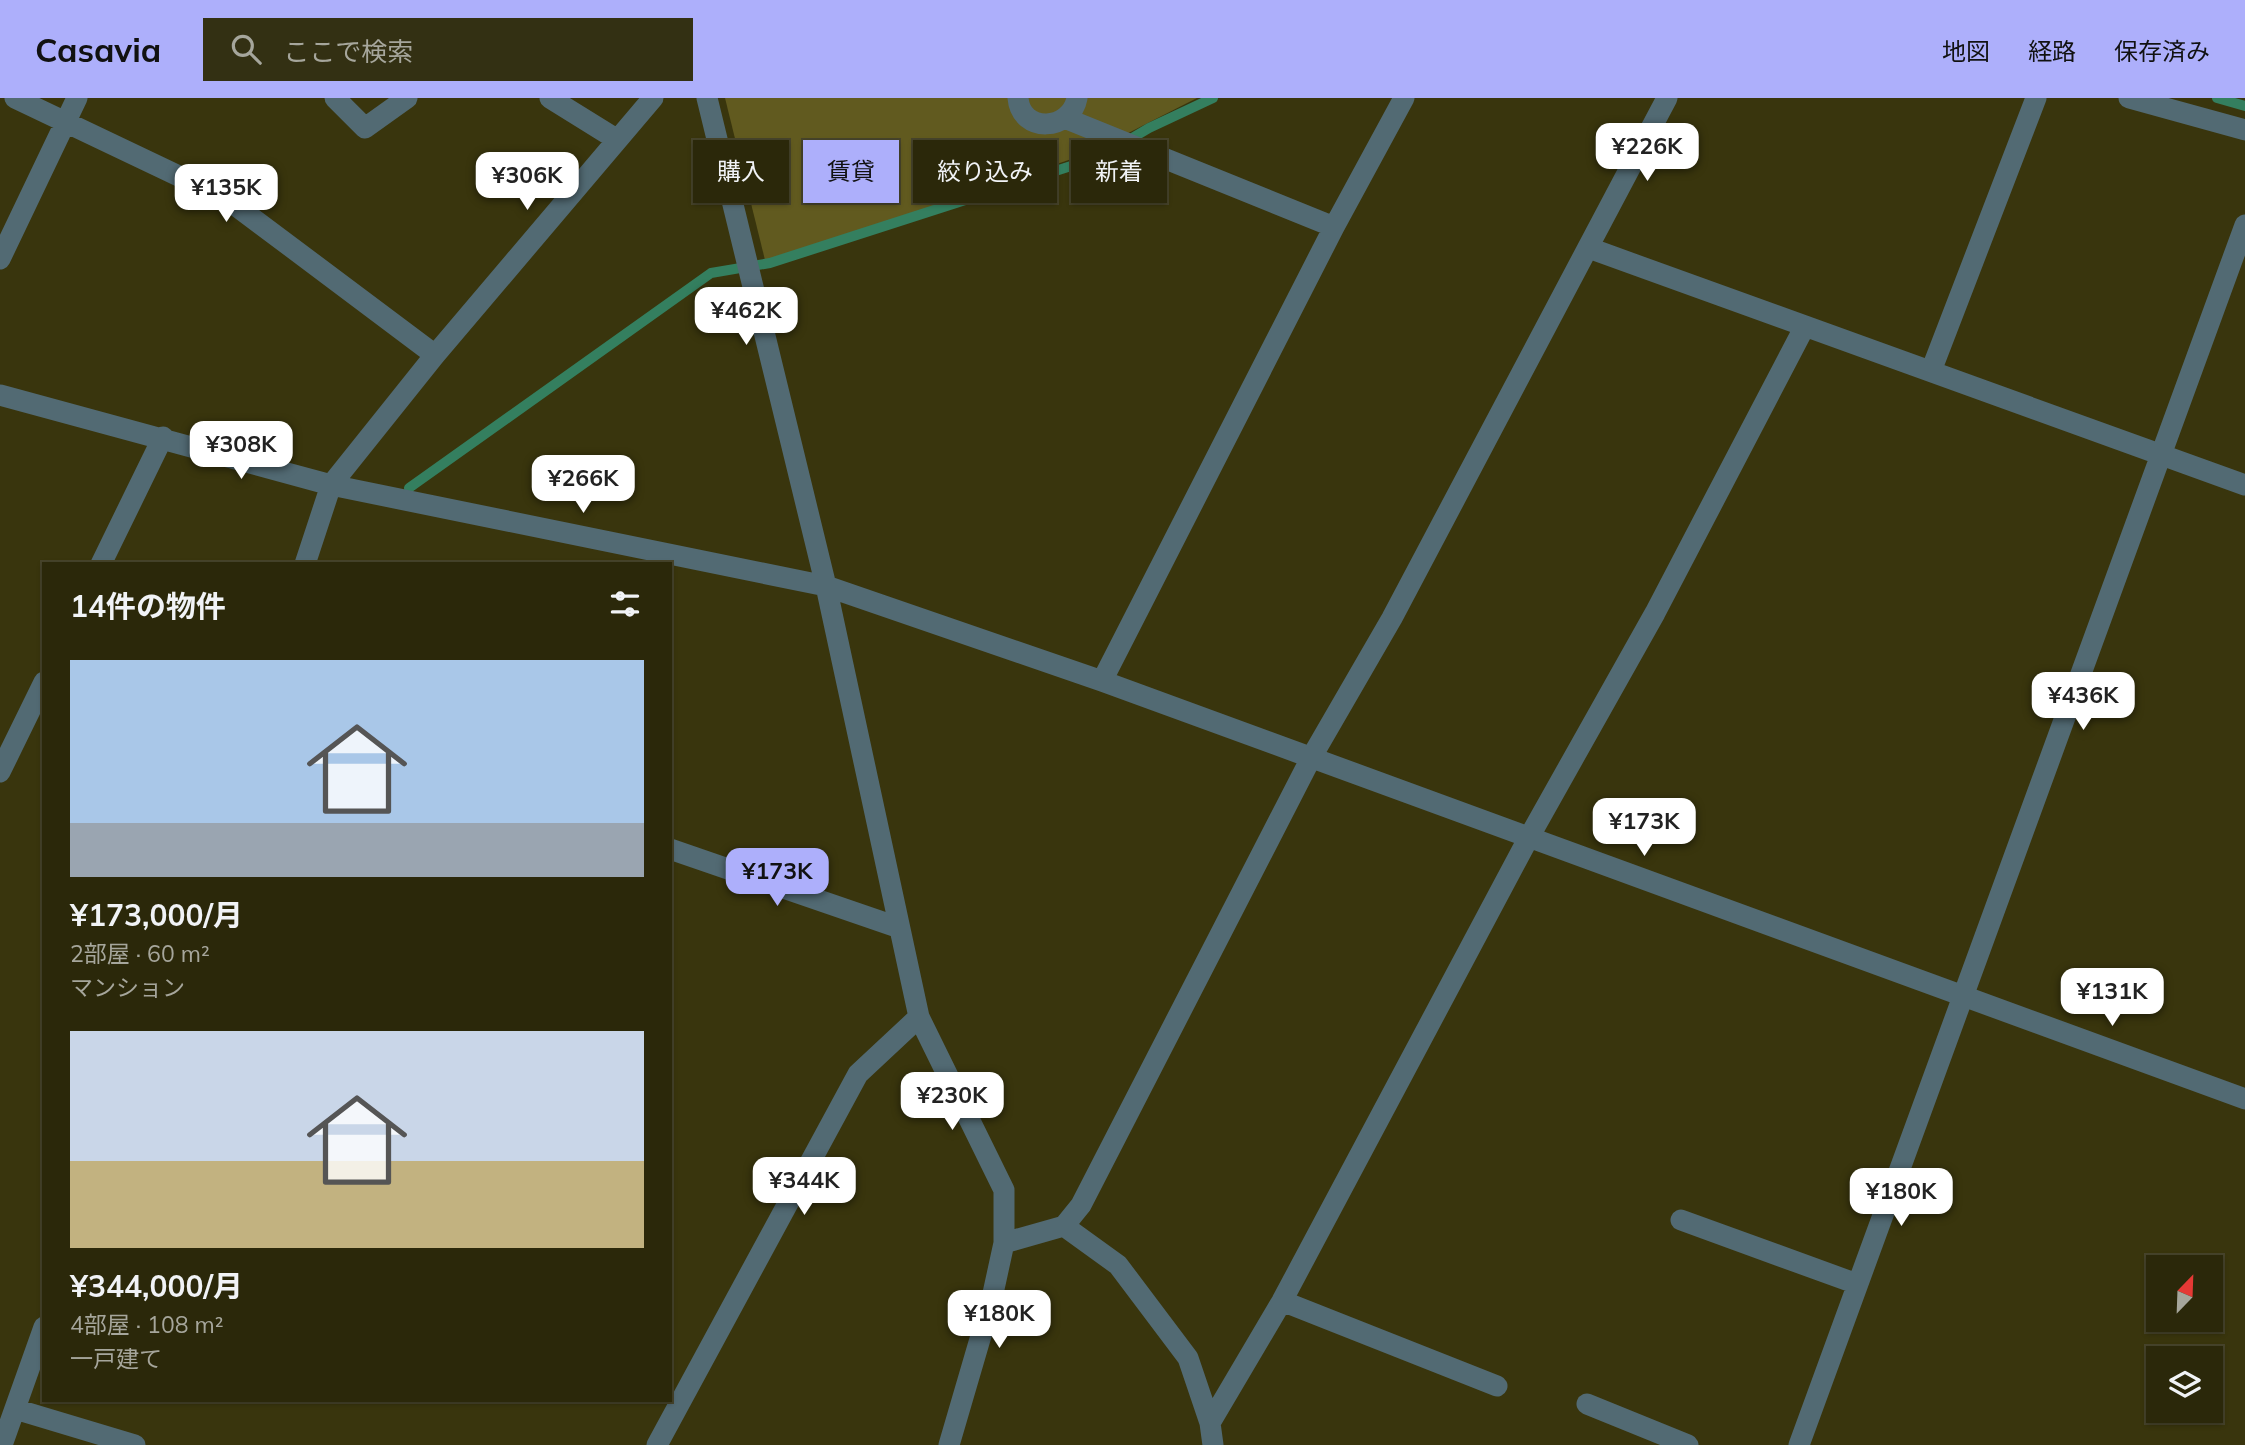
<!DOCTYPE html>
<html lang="ja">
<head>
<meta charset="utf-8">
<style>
	:root { --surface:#2b280a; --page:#333013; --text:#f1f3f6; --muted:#a6a69c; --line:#47442b; --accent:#adaffb }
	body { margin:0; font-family:Mulish,"Noto Sans JP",sans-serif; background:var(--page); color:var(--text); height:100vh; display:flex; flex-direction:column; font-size:26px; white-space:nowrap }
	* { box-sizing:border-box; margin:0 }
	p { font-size:23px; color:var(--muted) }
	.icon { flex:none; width:38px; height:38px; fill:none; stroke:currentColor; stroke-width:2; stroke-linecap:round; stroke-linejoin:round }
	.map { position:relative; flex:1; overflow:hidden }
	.sheet { position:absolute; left:42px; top:464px; width:630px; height:840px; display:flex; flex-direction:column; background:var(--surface); border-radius:0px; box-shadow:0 2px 5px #0004,0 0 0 2px var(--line) }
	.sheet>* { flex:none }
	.guide { position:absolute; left:693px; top:42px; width:665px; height:63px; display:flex; gap:14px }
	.needle { width:46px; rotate:23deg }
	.tools { position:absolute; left:2146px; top:1157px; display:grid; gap:14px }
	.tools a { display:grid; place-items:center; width:77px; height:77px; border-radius:0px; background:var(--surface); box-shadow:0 2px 5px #0004,0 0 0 2px var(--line); font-size:35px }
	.price { position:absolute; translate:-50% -60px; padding:0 16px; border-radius:14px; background:#fff; color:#222; font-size:23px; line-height:46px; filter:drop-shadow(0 2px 4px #0008) }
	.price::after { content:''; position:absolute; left:50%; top:42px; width:21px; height:16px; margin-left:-10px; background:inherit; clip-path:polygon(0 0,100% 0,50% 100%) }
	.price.active { background:var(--accent); color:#111 }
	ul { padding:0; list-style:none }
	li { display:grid; align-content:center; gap:14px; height:371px; padding:0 28px }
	li span { display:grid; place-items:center; height:217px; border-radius:0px; color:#555 }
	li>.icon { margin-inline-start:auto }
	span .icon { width:126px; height:126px; fill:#fffc; stroke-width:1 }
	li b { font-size:30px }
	h2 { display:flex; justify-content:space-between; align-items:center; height:84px; padding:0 28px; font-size:30px }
	.pill { padding:0 24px; border-radius:0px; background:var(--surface); box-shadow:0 2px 5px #0004,0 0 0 2px var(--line); font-size:24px; line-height:63px }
	.pill.active { background:var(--accent); color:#111 }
	header { display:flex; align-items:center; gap:42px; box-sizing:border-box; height:98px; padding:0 35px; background:var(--accent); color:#111 }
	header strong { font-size:33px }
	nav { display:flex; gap:38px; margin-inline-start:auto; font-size:24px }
	.search { width:490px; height:63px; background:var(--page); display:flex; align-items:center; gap:18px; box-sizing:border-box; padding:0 24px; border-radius:0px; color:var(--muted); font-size:26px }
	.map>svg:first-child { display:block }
	.green { fill:#615a1f }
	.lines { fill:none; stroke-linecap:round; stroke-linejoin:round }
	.stream { stroke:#347f5f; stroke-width:10 }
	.minor { stroke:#526a73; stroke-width:21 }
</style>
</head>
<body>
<header>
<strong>Casavia</strong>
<div class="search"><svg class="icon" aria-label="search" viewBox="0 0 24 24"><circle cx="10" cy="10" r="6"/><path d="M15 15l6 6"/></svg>ここで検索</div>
<nav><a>地図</a><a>経路</a><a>保存済み</a></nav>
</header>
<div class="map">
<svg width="2245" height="1347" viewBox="0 0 2245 1347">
	<rect width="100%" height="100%" fill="#39350d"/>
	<path class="green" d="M725,0H1197L1089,55L766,166Z"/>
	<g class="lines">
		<path class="stream" d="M2217,0L2245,8
			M409,390L711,175L770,165L1102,58L1149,30L1213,0"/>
		<path class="minor" d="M15,0L227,101L435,257
			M335,0L365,30L407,0
			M550,0L616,41
			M707,0L826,488L919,919L1004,1092V1145L992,1200L949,1347
			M1018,0C1021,36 1071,33 1077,0
			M2129,0L2245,32
			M1067,21L1334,129
			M1589,150L2245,387
			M0,161L77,0
			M1931,273L2036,0
			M0,297L331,387L826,488L1102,583L2245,1001
			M101,466L163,339
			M305,466L331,387L435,257L653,0
			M1102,583L1334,129L1404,0
			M0,674L44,584
			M670,751L897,829
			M1681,1122L1857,1186
			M1064,1128L1118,1167L1188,1260L1210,1325L1213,1347
			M1004,1145L1064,1128L1081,1107L1311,660L1392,520L1667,0
			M1282,1203L1497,1288
			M1587,1306L1688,1347
			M15,1311L135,1347
			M1210,1325L1282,1203L1528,741L1655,515L1805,228
			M2,1347L44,1229
			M657,1347L858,976L919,919
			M1799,1347L2245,127"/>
	</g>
</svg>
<div class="tools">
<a><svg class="needle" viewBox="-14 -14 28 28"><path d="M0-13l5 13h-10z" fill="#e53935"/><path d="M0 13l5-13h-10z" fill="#a6a69c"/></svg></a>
<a><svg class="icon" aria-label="layers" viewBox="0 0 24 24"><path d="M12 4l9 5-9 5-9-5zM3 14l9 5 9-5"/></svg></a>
</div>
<b class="price" style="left:1647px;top:85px">¥226K</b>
<b class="price" style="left:527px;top:114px">¥306K</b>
<b class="price" style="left:226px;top:126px">¥135K</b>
<b class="price" style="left:746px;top:249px">¥462K</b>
<b class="price" style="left:241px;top:383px">¥308K</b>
<b class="price" style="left:583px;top:417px">¥266K</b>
<b class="price" style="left:2083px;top:634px">¥436K</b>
<b class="price" style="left:1644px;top:760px">¥173K</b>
<b class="price active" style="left:777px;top:810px">¥173K</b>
<b class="price" style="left:2112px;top:930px">¥131K</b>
<b class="price" style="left:952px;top:1034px">¥230K</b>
<b class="price" style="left:804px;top:1119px">¥344K</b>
<b class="price" style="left:1901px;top:1130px">¥180K</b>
<b class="price" style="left:999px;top:1252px">¥180K</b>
<div class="guide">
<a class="pill">購入</a>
<a class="pill active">賃貸</a>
<a class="pill">絞り込み</a>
<a class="pill">新着</a>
</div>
<section class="sheet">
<h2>14件の物件<svg class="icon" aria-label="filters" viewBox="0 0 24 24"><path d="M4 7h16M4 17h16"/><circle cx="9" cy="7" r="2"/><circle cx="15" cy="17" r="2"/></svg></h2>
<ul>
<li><span style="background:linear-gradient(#a9c7e8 75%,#9aa5b1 0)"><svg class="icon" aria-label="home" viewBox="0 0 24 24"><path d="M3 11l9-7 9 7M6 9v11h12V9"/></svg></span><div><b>¥173,000/月</b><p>2部屋 · 60 m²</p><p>マンション</p></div></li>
<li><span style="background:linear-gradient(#c9d6e8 60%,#c2b280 0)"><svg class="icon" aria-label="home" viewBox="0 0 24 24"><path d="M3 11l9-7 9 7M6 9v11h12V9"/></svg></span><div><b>¥344,000/月</b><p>4部屋 · 108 m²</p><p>一戸建て</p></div></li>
</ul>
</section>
</div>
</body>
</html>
